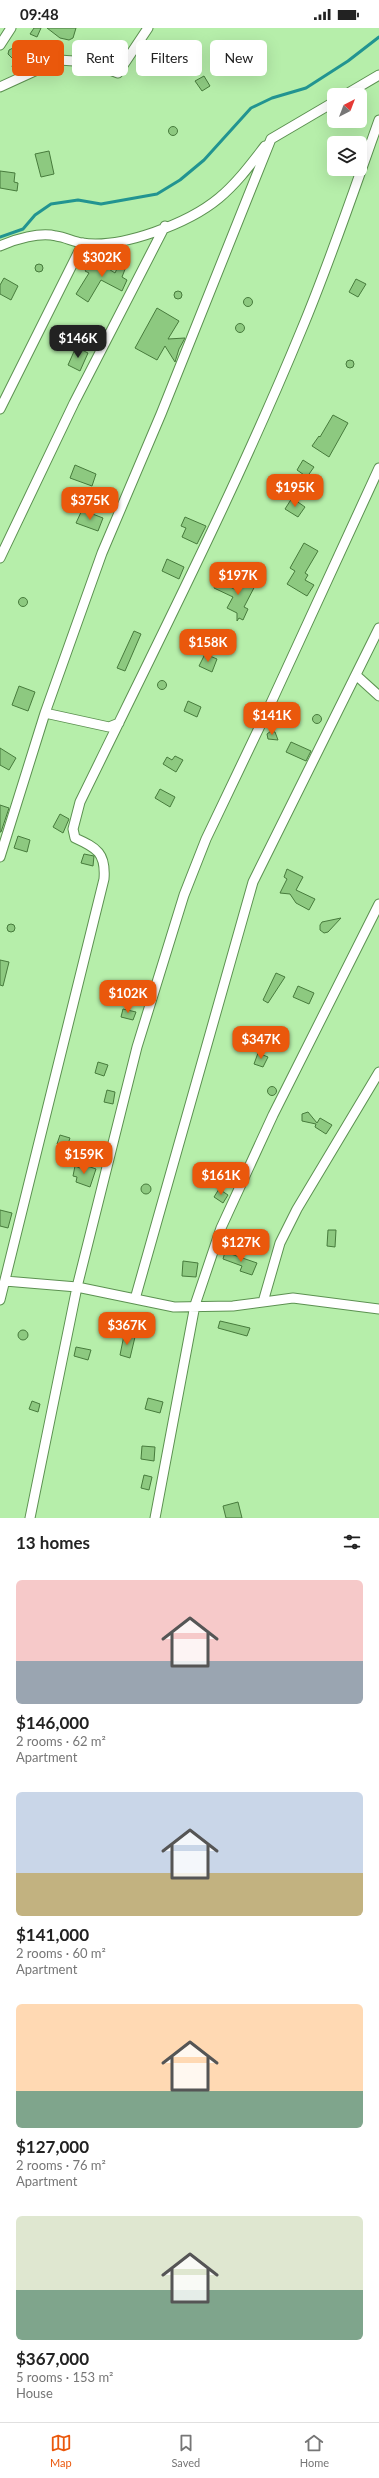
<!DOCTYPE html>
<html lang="en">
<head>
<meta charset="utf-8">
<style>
	:root { --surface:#fff; --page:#f2f2f2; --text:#222; --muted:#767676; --line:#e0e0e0; --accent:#ea580c }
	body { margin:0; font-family:Lato,sans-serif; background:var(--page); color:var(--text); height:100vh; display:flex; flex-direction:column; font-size:15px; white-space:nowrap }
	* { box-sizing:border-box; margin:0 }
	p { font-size:13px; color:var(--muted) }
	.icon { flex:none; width:22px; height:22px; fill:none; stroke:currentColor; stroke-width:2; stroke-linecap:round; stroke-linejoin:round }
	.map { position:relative; height:1490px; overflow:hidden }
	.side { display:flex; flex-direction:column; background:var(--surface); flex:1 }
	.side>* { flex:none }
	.top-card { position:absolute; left:12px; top:12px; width:355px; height:36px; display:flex; gap:8px }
	.needle { width:26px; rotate:42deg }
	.buttons { position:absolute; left:327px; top:60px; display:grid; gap:8px }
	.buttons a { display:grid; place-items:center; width:40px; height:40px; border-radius:6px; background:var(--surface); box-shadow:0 4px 16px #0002; font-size:20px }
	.price { position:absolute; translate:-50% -34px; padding:0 9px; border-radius:8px; background:var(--accent); color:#fff; font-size:13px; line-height:26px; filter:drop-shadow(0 1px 2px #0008) }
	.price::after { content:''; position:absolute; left:50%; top:24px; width:12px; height:9px; margin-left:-6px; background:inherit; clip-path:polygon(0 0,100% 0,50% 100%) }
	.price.active { background:#222; color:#fff }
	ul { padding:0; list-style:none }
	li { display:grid; align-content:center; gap:8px; height:212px; padding:0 16px }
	li span { display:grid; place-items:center; height:124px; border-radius:6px; color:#555 }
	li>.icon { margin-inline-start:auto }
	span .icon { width:72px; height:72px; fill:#fffc; stroke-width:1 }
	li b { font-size:17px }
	h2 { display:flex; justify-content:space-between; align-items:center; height:48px; padding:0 16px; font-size:17px }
	.tag { padding:0 14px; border-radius:6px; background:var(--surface); box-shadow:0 4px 16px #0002; font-size:14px; line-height:36px }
	.tag.active { background:var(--accent); color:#fff }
	.status { display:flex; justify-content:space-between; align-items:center; height:28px; padding:0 20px; background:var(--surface); direction:ltr }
	.status svg { height:11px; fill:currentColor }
	.dock { display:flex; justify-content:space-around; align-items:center; height:56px; border-top:1px solid var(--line); background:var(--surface); font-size:11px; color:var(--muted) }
	.dock a { display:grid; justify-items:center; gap:2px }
	.dock .active { color:var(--accent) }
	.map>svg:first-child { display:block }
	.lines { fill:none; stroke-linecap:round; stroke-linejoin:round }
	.stream { stroke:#229491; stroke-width:3 }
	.building { fill:#8dc980; stroke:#477b3c }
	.minor-casing { stroke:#5c9151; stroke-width:11 }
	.minor { stroke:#fff; stroke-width:9 }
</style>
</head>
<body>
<div class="status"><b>09:48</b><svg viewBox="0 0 49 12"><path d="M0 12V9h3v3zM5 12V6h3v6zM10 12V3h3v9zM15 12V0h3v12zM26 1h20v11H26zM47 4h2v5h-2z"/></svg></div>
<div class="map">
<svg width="379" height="1490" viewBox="0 0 379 1490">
	<rect width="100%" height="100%" fill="#b6eeaa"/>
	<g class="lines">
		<path class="stream" d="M0,209L23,201L35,187L51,176L78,172L101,176L157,166L180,152L204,132L251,80L272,70L306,60L348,33L379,9"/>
	</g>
	<path class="building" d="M34,0H41L37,9L30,6Z
		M47,0H76L73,10L69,12L60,10Z
		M13,20L17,22L16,30L21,36L16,42L12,39L14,32L8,26L9,22Z
		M204,48L210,58L202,63L195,53Z
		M168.5 103a4.5 4.5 0 1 1 9 0a4.5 4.5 0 1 1-9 0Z
		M49,123L54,146L41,149L35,126Z
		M0,143L15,145L14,154L18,155L17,163L0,160Z
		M123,228L129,231L122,249L127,252L122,263L101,252L88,274L76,266L89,245L85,243L93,231L115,245Z
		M35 240a4 4 0 1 1 8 0a4 4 0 1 1-8 0Z
		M4,250L18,258L11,272L0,266V257Z
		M356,251L366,256L358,269L349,264Z
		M174 267a4 4 0 1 1 8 0a4 4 0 1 1-8 0Z
		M243.5 274a4.5 4.5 0 1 1 9 0a4.5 4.5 0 1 1-9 0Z
		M157,280L179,293L168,311L185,310L179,321L175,334L165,318L157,332L135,320Z
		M235.5 300a4.5 4.5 0 1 1 9 0a4.5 4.5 0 1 1-9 0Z
		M76,319L88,325L80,343L68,337Z
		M346 336a4 4 0 1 1 8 0a4 4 0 1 1-8 0Z
		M333,387L348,395L329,429L312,418L319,408L320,409Z
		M303,432L314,439L307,449L297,442Z
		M75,437L96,446L92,458L70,450Z
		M292,470L305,479L298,489L285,481Z
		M82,482L103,490L98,503L76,495Z
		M185,489L206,498L197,516L182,509L186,500L181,498Z
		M304,515L318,523L305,545L308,547L305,552L314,557L307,568L287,556L295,543L290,540Z
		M167,531L184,539L179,551L162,543Z
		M249,550L257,554L244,579L248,581L243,592L239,590L237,593V585L227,580L233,569L214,560L217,552L236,562L242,552L246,555Z
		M18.5 574a4.5 4.5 0 1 1 9 0a4.5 4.5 0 1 1-9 0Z
		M134,603L141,606L125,643L117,640Z
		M205,626L217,631L212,644L199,638Z
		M157.5 657a4.5 4.5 0 1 1 9 0a4.5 4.5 0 1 1-9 0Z
		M19,658L35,664L28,683L12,677Z
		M188,673L201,679L197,689L184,683Z
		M312.5 691a4.5 4.5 0 1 1 9 0a4.5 4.5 0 1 1-9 0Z
		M271,703L275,704L278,712L268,711L267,706Z
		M291,714L311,723L306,733L286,724Z
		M0,720L16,730L9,742L0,737Z
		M175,728L183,732L176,744L163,736L167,729L172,732Z
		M160,761L175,769L170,779L155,770Z
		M0,777L9,780L1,804H0Z
		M60,786L69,791L63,805L53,799Z
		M18,808L30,812L27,824L14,820Z
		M84,826L94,828L93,838L81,835Z
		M287,841L303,849L296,862L315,871L309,882L296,875L290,866L280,865L287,851L284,849Z
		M341,890L328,904L324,905L320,902V897L322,894Z
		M7 900a4 4 0 1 1 8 0a4 4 0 1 1-8 0Z
		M0,932L9,934L3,958L0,957Z
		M276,945L285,949L268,975L263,972Z
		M298,958L314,965L309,976L293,969Z
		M123,981L136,984L133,992L121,989Z
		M258,1025L268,1029L263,1039L254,1036Z
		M98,1034L108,1037L104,1048L95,1045Z
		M267.5 1063a4.5 4.5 0 1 1 9 0a4.5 4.5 0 1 1-9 0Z
		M107,1062L115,1064L113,1076L104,1074Z
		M308,1084L317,1095L320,1090L332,1097L326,1106L315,1099L316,1096L302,1093V1086Z
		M60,1107L70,1110L67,1119L57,1116Z
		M82,1136L96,1141L90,1159L76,1154L77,1149L73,1148L75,1138L80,1140Z
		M141 1161a5 5 0 1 1 10 0a5 5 0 1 1-10 0Z
		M219,1161L228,1167L223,1175L214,1169Z
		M0,1182L12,1185L8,1200L0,1198Z
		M328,1202H336L335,1219L327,1218Z
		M225,1224L257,1235L252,1247L240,1243L242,1238L223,1231Z
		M183,1233L198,1235L196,1249L182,1248Z
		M220,1293L250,1300L247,1308L218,1300Z
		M18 1307a5 5 0 1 1 10 0a5 5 0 1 1-10 0Z
		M124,1307L135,1309L130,1330L120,1327Z
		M76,1319L91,1322L88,1332L74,1328Z
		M148,1370L163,1374L160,1385L145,1381Z
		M32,1373L40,1376L38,1384L29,1381Z
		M142,1418L155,1419L154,1433L141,1431Z
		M144,1447L152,1449L149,1462L141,1460Z
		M238,1474L242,1490H226L223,1478Z"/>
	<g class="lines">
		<defs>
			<path id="minor" d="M0,17L11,0
				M0,59L59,32L89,34L118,45L148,0
				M345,67L379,47
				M0,218C15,211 40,204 56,208C65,209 74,214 82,215C122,221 189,195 219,170C237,155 251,136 265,118
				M0,381L83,215
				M0,530L74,375L165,198
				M357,648L379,668
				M45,685L109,699L119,695
				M0,829L45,685L102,525L161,386L271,111L334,74
				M5,1253L77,1259L174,1279L233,1278L293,1270L379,1281
				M135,1271L253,854L379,600
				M0,1272L104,851C106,825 97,820 75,810L73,801L80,774C156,618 235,463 301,303C330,234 354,162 379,92
				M263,1274L280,1215L297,1181L379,1044
				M30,1490L77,1259L137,1019L184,867L206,811L270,677L379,440
				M155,1490L195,1277L221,1200L273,1087L379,876"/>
		</defs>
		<use href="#minor" class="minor-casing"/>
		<use href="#minor" class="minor"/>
	</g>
</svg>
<div class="buttons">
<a><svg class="needle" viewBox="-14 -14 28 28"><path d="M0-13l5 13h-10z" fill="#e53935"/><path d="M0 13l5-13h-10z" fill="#767676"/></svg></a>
<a><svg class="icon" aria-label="layers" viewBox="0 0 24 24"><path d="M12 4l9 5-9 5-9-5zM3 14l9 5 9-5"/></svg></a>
</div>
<b class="price" style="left:102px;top:250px">$302K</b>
<b class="price active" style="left:78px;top:331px">$146K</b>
<b class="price" style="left:295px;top:480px">$195K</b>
<b class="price" style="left:90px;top:493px">$375K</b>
<b class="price" style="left:238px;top:568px">$197K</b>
<b class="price" style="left:208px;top:635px">$158K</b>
<b class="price" style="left:272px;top:708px">$141K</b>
<b class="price" style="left:128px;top:986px">$102K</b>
<b class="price" style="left:261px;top:1032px">$347K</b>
<b class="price" style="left:84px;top:1147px">$159K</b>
<b class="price" style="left:221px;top:1168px">$161K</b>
<b class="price" style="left:241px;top:1235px">$127K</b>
<b class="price" style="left:127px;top:1318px">$367K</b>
<div class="top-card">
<a class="tag active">Buy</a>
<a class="tag">Rent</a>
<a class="tag">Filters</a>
<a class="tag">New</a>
</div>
</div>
<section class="side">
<h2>13 homes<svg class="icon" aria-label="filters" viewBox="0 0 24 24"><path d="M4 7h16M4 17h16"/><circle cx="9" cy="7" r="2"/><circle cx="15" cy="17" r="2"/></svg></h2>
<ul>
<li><span style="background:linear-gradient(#f6c9c9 65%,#9aa5b1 0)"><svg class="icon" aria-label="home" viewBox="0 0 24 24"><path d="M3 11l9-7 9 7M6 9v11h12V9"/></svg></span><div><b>$146,000</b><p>2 rooms · 62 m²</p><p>Apartment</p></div></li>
<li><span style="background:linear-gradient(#c9d6e8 65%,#c2b280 0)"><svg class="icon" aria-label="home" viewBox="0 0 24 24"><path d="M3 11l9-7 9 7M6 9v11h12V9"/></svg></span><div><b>$141,000</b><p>2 rooms · 60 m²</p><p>Apartment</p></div></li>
<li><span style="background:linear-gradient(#ffd9b3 70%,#7fa58c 0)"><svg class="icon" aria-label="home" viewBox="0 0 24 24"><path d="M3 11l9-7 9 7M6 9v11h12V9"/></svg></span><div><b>$127,000</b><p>2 rooms · 76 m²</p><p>Apartment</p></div></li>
<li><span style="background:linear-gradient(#dfe7d0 60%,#7fa58c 0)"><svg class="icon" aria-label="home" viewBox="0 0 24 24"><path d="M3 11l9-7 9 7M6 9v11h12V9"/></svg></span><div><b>$367,000</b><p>5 rooms · 153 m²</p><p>House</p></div></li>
</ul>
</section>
<nav class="dock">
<a class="active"><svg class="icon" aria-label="map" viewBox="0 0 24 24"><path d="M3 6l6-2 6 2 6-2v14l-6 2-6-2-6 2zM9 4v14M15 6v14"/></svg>Map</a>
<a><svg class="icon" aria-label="saved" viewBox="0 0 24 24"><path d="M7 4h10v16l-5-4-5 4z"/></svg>Saved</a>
<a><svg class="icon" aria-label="home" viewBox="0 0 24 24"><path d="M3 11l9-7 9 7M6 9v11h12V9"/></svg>Home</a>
</nav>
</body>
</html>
